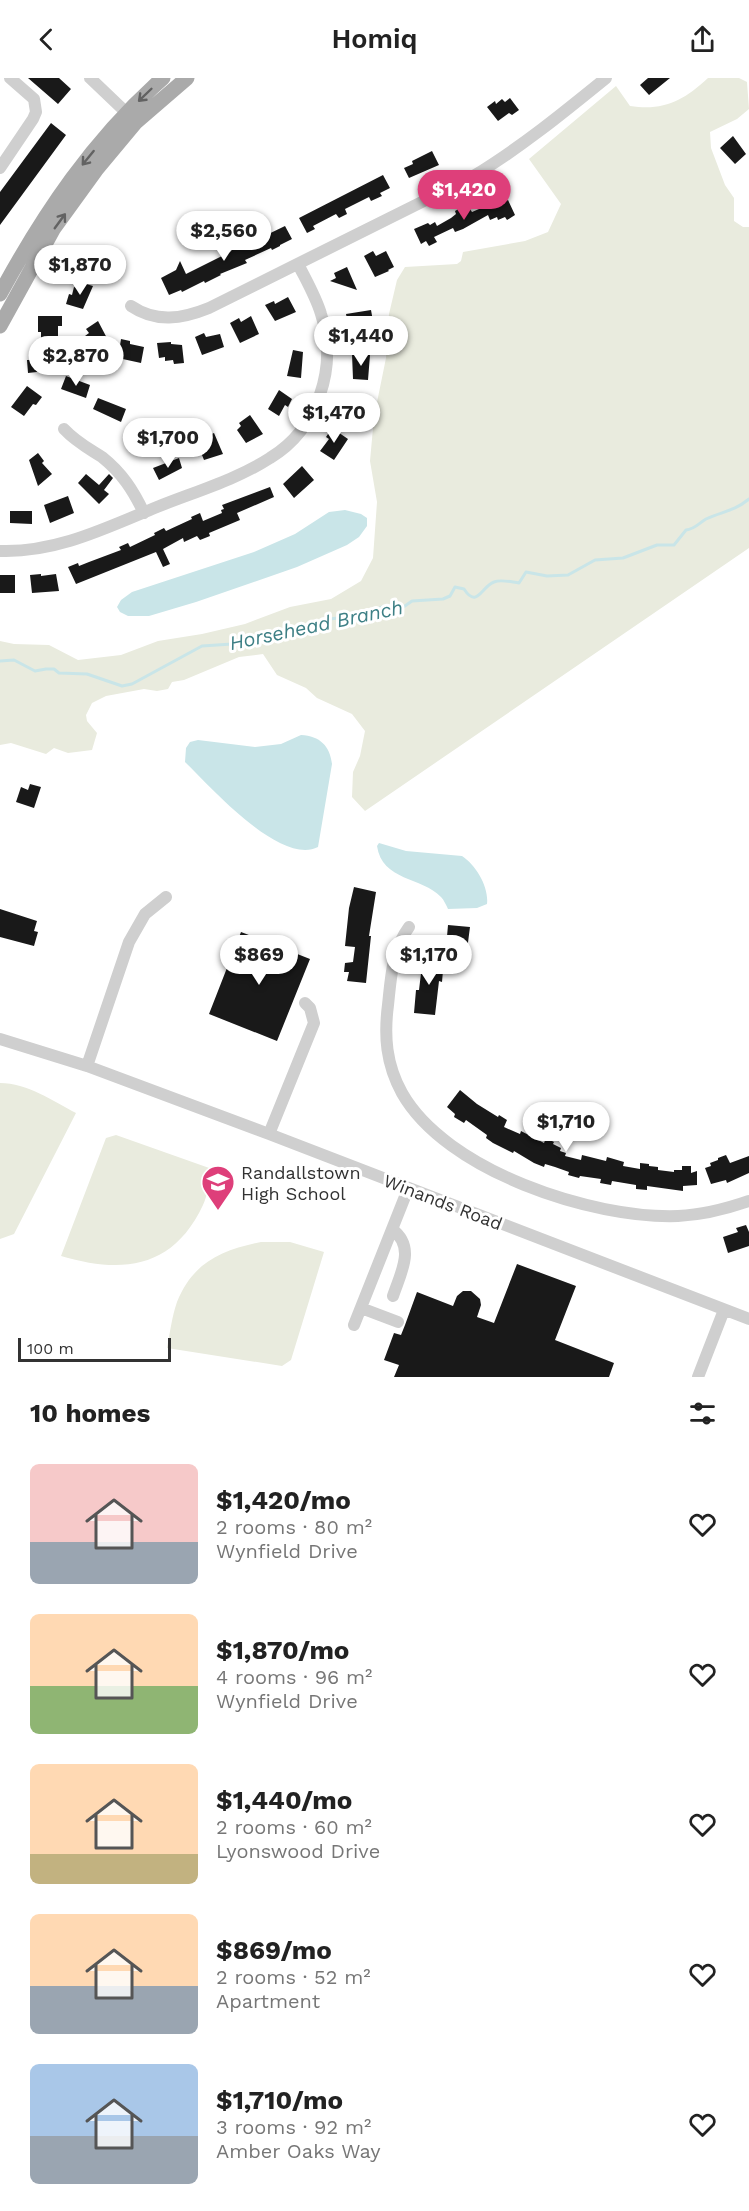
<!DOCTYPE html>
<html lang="en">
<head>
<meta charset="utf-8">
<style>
	:root { --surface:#fff; --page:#f2f2f2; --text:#222; --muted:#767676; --accent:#de3f7a }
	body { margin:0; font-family:"Work Sans",sans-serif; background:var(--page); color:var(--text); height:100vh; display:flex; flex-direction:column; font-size:22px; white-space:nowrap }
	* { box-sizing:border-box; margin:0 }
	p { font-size:20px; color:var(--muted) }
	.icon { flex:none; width:33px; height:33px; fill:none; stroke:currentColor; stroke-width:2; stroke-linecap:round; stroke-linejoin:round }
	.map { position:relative; height:1299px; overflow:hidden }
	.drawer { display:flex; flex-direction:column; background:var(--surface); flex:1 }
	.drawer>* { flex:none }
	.scale { position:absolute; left:18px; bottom:15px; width:153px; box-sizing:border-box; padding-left:6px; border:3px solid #323232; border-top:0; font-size:16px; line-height:21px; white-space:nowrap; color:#323232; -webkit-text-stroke:4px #fff; paint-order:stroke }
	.price { position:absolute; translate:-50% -51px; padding:0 14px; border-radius:21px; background:#fff; color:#222; font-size:20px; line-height:39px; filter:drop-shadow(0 2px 3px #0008) }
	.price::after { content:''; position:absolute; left:50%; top:36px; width:18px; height:14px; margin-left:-9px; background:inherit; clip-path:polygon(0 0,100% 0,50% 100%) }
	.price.on { background:var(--accent); color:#fff }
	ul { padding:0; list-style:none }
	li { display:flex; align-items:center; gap:18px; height:150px; padding:0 30px }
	li span { display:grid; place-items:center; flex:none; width:168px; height:120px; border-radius:9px; color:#555 }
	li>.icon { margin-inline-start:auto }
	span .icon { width:72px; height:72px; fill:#fffc; stroke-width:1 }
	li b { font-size:26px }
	h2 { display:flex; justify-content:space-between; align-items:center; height:72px; padding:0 30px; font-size:26px }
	header { display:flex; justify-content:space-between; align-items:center; height:78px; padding:0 30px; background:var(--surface); font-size:27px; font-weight:600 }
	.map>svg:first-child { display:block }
	.green { fill:#e9ebde }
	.water { fill:#c9e5e8 }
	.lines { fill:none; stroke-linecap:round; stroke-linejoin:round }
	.stream { stroke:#c9e5e8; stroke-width:3 }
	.building { fill:#191919 }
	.minor { stroke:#cfcfcf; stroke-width:12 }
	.major { stroke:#aaa; stroke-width:15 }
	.oneway { stroke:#626262 }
	.labels { text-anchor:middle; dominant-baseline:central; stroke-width:6; stroke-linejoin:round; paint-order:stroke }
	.poi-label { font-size:18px; fill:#323232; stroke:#fff; text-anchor:start }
	.street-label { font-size:18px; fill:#323232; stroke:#fff }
	.water-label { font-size:20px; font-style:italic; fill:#3d7f85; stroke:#fff }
</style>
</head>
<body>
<header><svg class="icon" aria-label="back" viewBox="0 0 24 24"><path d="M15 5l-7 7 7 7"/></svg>Homiq<svg class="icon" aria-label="share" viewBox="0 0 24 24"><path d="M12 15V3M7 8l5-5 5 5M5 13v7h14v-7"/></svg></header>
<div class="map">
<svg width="749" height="1299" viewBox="0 0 749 1299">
	<rect width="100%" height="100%" fill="#fff"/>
	<path class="green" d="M708,0H739L747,4L749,31L737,41L710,54L711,70L725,107L734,120V143L743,149H749V470L365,733L352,719L353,694L360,678L365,653L352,636L317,620L306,610L277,597L263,576L239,579L184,602L172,604L168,611L157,613L144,611L106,618L92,625L86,637L87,643L97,655L92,672L68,675L54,670L46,676L11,665L0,667V563L14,566L49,567L78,582L121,577L158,563L202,556L245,546L290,529L331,521L361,503L373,480L377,424L370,383L374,339L386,280L389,236L397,202L405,189L457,186L461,183L463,174L525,163L548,154L561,126L529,81L616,8L630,28C664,33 683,23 708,0Z
		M0,1005C27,1005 53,1023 76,1035L14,1156L0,1161Z
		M116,1057L212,1091C209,1103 208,1117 203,1127C173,1191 122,1196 61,1178L106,1060Z
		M261,1164H290L324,1174L291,1282L282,1288L167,1270C170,1255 172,1238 177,1224C193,1184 222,1172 261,1164Z"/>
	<path class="water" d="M345,432L361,436L367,440V448L359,459L347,467L297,489L196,524L149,538H128L120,534L117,529L121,522L132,514L254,474L295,456L329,434Z
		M301,657C320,658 330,668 332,686L318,769C280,788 210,708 185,684L186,670L190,664L198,662L255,669L281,666Z
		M379,765L406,773L462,778C476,787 489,809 487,826L477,830L448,831C446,827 444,822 441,819C422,799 382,803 377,768Z"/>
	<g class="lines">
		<path class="stream" d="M0,583L14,582L35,593L46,591H54L59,595L87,596L122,608L132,606L202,568L247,565L258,563L273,555H290L302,551L321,542L364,537L384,528L402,530L412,523L443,521L450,518L455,509L464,511C477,531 481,509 494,504C501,501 511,504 519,505L526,494L547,498L568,497L595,482L623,480L657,467H674L686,452C695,451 699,445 706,441C723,433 733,434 749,421"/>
	</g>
	<path class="building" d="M28,0H59L71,11L58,26Z
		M648,0H670L649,17L640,7Z
		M510,20L519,32L512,37L509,35L498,43L487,29L495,23L496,26L502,21L505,24Z
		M51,45L66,57L0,147V114Z
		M733,58L746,76L735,86L720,70Z
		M432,73L439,87L409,100L404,90L413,86L412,83Z
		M383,97L390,110L380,115L382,118L371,123L369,119L345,131L347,136L339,140L336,136L313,148L315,151L307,155L299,140Z
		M508,122L515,137L507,142L505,139L498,142L497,139L490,142L488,137L463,151L455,154L453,150L434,159L437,164L429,168L426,163L421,166L414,151L428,145L430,147L435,144L437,148L451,140L456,136L455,133L462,129L464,134L470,131L472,134L493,125L494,127Z
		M285,148L292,161L280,167V168L272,172L271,170L245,182L247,185L220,196L221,197L205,205L204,203L182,214L181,212L169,217L161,200L176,192L180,183L186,196L230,174L233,171L251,162L252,164Z
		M373,173L376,178L386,173L394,189L388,192L389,193L375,199L364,178Z
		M347,189L357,212L330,203L336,200L334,195Z
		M79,204L93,208L83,231L66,226L69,216L72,217L74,209L77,210Z
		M288,219L296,234L275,243L265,227L274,223L275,226Z
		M371,232L373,243L370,244L371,251L357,253L355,245L348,246L346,236Z
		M38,238H62V248H58V262H41V254H38Z
		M251,238L259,256L240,265L230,245L239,240L241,244Z
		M98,243L109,264L92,275L87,266L90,264L85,258L89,255L86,251Z
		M204,255L206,259L220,256L224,269L202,277L195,259Z
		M121,261L130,263V266L144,269L141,285L118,280Z
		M171,264V266L182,267L184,285L174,286L173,282L165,283V279L159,280L157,265Z
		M293,272L303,274L301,300L287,298Z
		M352,276L370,277L368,302L353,301Z
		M27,282H53L54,292L28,295Z
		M66,298L90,307L86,320L61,311Z
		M27,308L42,319L36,327L33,326L24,338L11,329Z
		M279,312L292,321L288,329L285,327L279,338L268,331Z
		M346,315L362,320L355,340L342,337Z
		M98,320L126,331L121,344L93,331Z
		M250,337L263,356L246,365L237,352L241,348L239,345Z
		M140,342L160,358L149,370L137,360L135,362L128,356Z
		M332,350L348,361L334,382L320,373L329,361L326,359Z
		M214,355L223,376L204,382L198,367L204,364L202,360Z
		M38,375L44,383L42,385L52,396L38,408L29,382Z
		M179,380L182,390L159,402L153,390Z
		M302,388L314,402L294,420L283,406Z
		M86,396L99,407L109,396L113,400L104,412L109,416L99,426L78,405Z
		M270,409L274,419L237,435L240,442L209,455L210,458L200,462L197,458L184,464L183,460L163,471L170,486L163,489L156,474L76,506L68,489L78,485L79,488L89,484L121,472L119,469L128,465L130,469L155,457L154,455L164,450L166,453L192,441L191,439L200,435L203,443L222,435L221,432L224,431L222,427Z
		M68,418L74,435L50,445L44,427Z
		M10,433H32V446L10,445Z
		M41,496V498L56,496L59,513L32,515L30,497Z
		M0,497H15V515H0Z
		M30,706L41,709L34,730L16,724L21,709L28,712Z
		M354,809L376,814L369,858H371L366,905L347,903L349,894H344L345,885L353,884L355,869L345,868L349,830Z
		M0,831L37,843L34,853L38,854L34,868L0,859Z
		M448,847L470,849L467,872L446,870Z
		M241,854L310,881L277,963L209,936Z
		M423,879L444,881L442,904L439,903L435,937L414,935L416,912H419Z
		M460,1012L477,1026L498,1039L499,1037L507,1042L504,1049L520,1056L521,1053L544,1065L546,1060L554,1064L553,1066L561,1070L560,1073L566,1075L565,1078L581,1082L582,1077L606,1083L607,1079L624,1084L623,1088L640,1091V1085L649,1086V1088L658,1089V1092L674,1094V1092H682V1088H691V1095L697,1093V1107L683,1108V1113L647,1108V1112L636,1111V1107L612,1103L611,1107L600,1105L601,1101L580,1098L579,1100L568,1097L569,1094L555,1089L545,1086L544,1089L534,1085L514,1073L513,1075L493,1065L486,1060L487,1057L466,1042L464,1045L454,1039L455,1036L447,1029Z
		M726,1077L730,1085L749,1078V1095L727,1105L726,1102L711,1106L705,1090L711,1088L710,1085L718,1082V1080Z
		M746,1147L749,1154V1168L728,1175L723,1159L738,1154L736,1150Z
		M517,1186L576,1208L555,1262L614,1285L609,1299H394L399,1287L384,1282L394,1255L401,1257L405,1247L417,1214L453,1228L457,1218L463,1213H471L480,1221L481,1227L477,1239L494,1245Z"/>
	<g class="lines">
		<path class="minor" d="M90,0L133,41
			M0,90L33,41L36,34L34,21L10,0
			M131,228C156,245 182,241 209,230L472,99C520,70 563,35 606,0
			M64,351C76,364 88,370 102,379C122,395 133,412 144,435
			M0,473C56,475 106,450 157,429C194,414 236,402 270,380C318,351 338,289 321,236C316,219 306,202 298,186
			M409,849C392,872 391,899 388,927C384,958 386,986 402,1015C446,1093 592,1141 678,1138C702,1137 726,1131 749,1123
			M0,961L87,988L269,1056L749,1241
			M87,988L129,864L145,836L166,819
			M269,1056L314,945L310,930L305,925
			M392,1151C416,1169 401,1194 393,1218
			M361,1230L398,1244
			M354,1247L408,1111
			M698,1299L724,1232"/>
		<path class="major" d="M0,216C44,135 94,61 163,0
			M0,248L54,150L96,92L136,44L187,0"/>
	</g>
	<defs><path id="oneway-shaft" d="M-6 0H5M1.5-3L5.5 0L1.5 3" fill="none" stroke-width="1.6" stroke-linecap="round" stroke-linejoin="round" transform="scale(1.5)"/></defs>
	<g class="oneway">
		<use href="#oneway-shaft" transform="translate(145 17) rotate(136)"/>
		<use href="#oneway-shaft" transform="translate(88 80) rotate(129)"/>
		<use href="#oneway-shaft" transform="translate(60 143) rotate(-54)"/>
	</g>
	<defs>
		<symbol id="school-pin" viewBox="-11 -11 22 30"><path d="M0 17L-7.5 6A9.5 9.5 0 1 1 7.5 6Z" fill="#de3f7a" stroke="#fff"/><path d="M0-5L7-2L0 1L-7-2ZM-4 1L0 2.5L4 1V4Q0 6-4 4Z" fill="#fff"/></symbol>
	</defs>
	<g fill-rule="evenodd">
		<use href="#school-pin" x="199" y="1085" width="38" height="52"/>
	</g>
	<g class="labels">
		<g class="poi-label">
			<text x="241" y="1094">Randallstown<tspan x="241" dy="21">High School</tspan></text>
		</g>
		<g class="street-label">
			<text transform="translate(443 1124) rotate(21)">Winands Road</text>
		</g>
		<g class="water-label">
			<text transform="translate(316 547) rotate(-12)">Horsehead Branch</text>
		</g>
	</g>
</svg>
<div class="scale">100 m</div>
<b class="price on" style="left:464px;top:143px">$1,420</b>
<b class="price" style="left:224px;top:184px">$2,560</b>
<b class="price" style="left:80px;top:218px">$1,870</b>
<b class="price" style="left:361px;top:289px">$1,440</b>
<b class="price" style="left:76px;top:309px">$2,870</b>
<b class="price" style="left:334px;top:366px">$1,470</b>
<b class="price" style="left:168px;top:391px">$1,700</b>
<b class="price" style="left:259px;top:908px">$869</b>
<b class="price" style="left:429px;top:908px">$1,170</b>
<b class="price" style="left:566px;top:1075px">$1,710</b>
</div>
<section class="drawer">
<h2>10 homes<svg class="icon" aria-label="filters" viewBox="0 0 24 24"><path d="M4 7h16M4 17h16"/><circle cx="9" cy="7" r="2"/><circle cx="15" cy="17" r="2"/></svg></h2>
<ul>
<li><span style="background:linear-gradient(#f6c9c9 65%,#9aa5b1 0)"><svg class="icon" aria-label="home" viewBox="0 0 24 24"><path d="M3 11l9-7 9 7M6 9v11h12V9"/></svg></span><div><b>$1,420/mo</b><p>2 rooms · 80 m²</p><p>Wynfield Drive</p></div><svg class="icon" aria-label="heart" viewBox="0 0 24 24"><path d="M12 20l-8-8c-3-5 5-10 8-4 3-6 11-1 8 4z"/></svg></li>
<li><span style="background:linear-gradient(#ffd9b3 60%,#8fb573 0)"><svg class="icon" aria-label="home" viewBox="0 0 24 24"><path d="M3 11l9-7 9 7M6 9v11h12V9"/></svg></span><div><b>$1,870/mo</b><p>4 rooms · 96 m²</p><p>Wynfield Drive</p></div><svg class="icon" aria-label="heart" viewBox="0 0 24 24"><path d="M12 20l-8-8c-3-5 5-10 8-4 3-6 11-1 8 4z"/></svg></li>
<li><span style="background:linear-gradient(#ffd9b3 75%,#c2b280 0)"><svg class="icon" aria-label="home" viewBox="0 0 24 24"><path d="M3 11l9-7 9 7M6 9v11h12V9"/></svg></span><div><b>$1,440/mo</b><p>2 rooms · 60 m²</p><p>Lyonswood Drive</p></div><svg class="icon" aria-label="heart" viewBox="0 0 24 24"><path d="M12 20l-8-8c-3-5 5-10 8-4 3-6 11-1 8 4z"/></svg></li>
<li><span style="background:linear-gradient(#ffd9b3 60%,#9aa5b1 0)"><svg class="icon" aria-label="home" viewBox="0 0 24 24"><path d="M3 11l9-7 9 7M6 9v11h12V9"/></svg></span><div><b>$869/mo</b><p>2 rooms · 52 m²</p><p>Apartment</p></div><svg class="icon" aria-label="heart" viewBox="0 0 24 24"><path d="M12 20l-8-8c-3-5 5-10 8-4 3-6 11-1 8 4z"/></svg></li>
<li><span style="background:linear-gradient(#a9c7e8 60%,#9aa5b1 0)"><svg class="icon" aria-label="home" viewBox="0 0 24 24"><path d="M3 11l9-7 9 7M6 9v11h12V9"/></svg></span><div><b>$1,710/mo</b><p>3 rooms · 92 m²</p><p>Amber Oaks Way</p></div><svg class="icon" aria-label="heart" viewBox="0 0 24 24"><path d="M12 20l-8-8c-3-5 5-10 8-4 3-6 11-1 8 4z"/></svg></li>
</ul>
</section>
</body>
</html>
